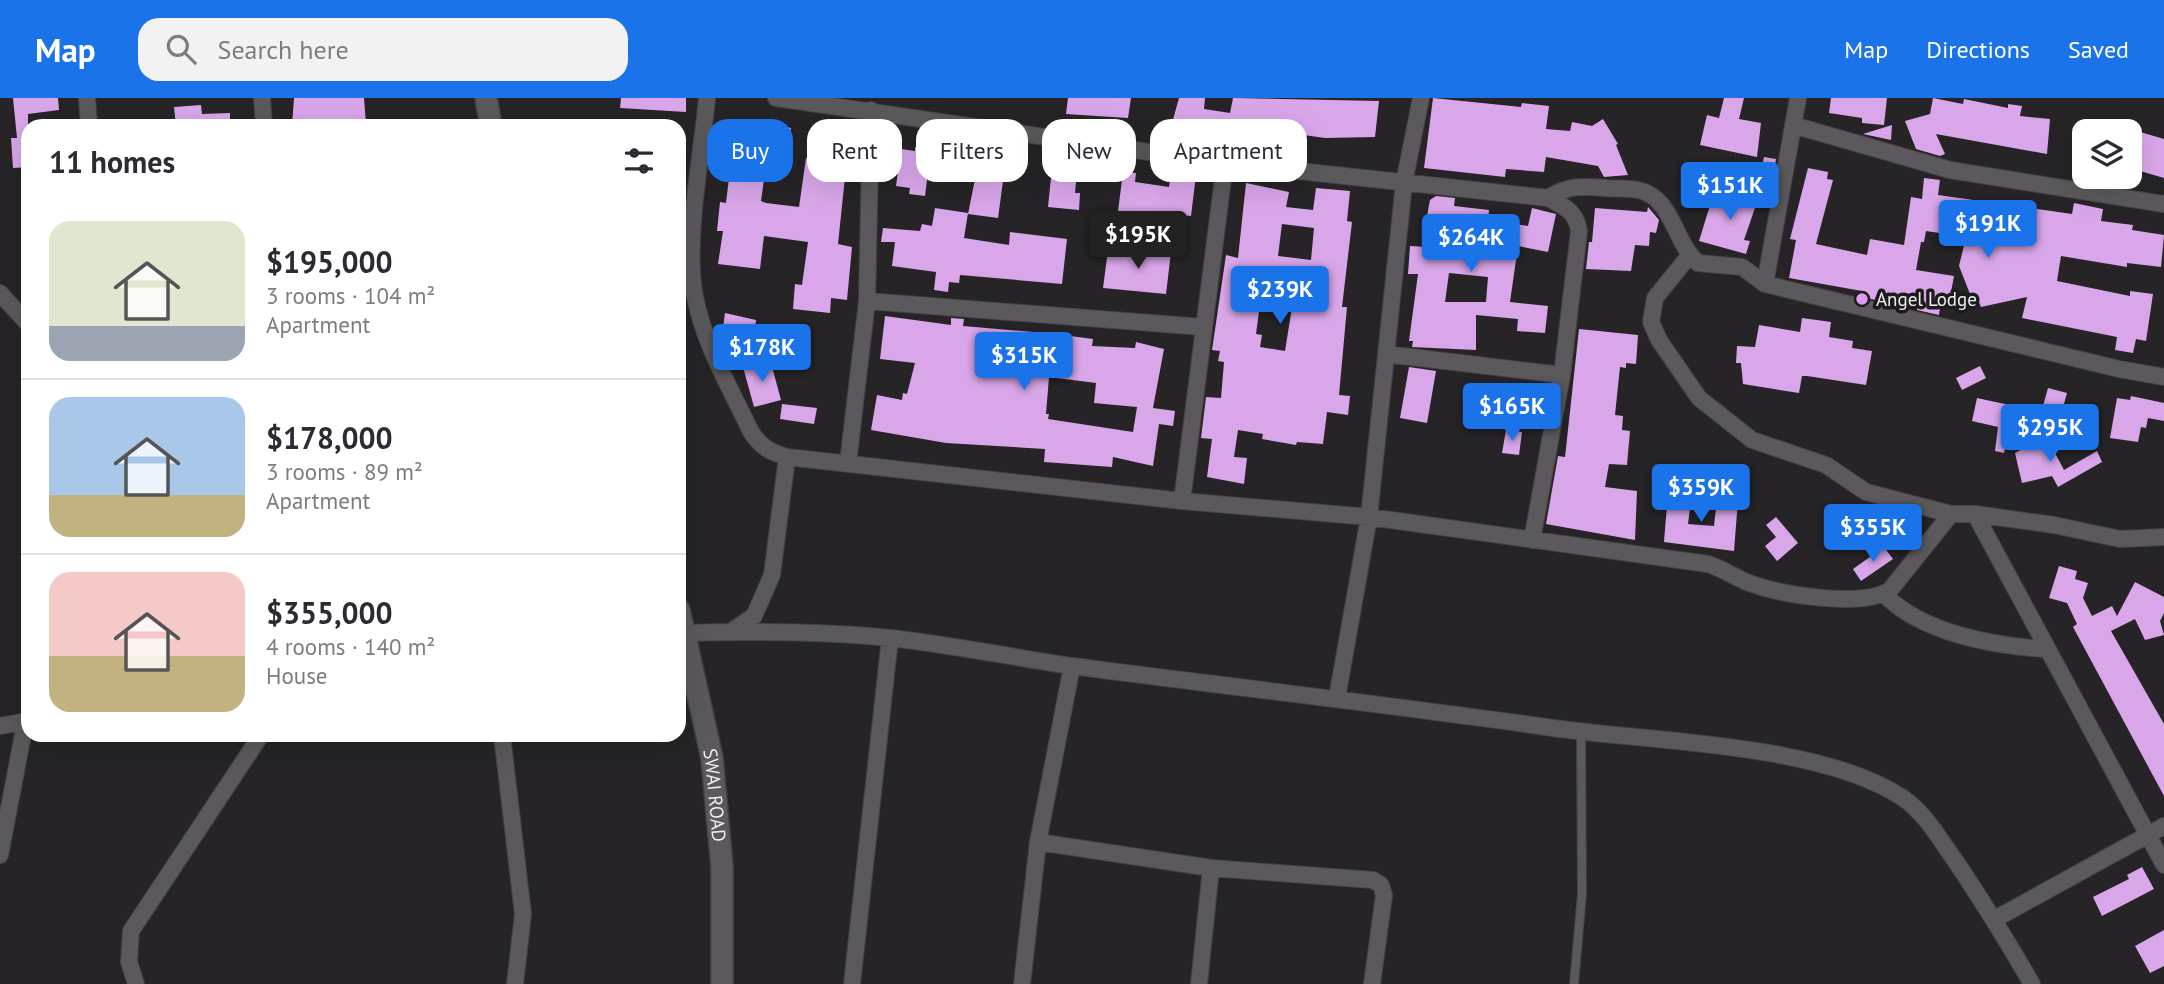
<!DOCTYPE html>
<html lang="en">
<head>
<meta charset="utf-8">
<style>
	:root { --surface:#fff; --page:#f2f2f3; --text:#2b2b33; --muted:#7c7c81; --line:#e1e1e2; --accent:#1a73e8 }
	body { margin:0; font-family:"PT Sans",sans-serif; background:var(--page); color:var(--text); height:100vh; display:flex; flex-direction:column; font-size:26px; white-space:nowrap }
	* { box-sizing:border-box; margin:0 }
	p { font-size:23px; color:var(--muted) }
	.icon { flex:none; width:38px; height:38px; fill:none; stroke:currentColor; stroke-width:2; stroke-linecap:round; stroke-linejoin:round }
	.map { position:relative; flex:1; overflow:hidden }
	.side { position:absolute; left:21px; top:21px; width:665px; height:623px; display:flex; flex-direction:column; background:var(--surface); border-radius:21px; box-shadow:0 7px 28px #0002 }
	.side>* { flex:none }
	.guide { position:absolute; left:707px; top:21px; width:665px; height:63px; display:flex; gap:14px }
	.tools { position:absolute; left:2072px; top:21px; display:grid; gap:14px }
	.tools a { display:grid; place-items:center; width:70px; height:70px; border-radius:14px; background:var(--surface); box-shadow:0 7px 28px #0002; font-size:35px }
	.price { position:absolute; translate:-50% -60px; padding:0 16px; border-radius:7px; background:var(--accent); color:#fff; font-size:23px; line-height:46px; filter:drop-shadow(0 2px 4px #0008) }
	.price::after { content:''; position:absolute; left:50%; top:42px; width:21px; height:16px; margin-left:-10px; background:inherit; clip-path:polygon(0 0,100% 0,50% 100%) }
	.price.selected { background:#222; color:#fff }
	ul { padding:0; list-style:none }
	li { display:flex; align-items:center; gap:21px; height:175px; padding:0 28px }
	li+li { border-top:2px solid var(--line) }
	li span { display:grid; place-items:center; flex:none; width:196px; height:140px; border-radius:21px; color:#555 }
	li>.icon { margin-inline-start:auto }
	span .icon { width:84px; height:84px; fill:#fffc; stroke-width:1 }
	li b { font-size:30px }
	h2 { display:flex; justify-content:space-between; align-items:center; height:84px; padding:0 28px; font-size:30px }
	.pill { padding:0 24px; border-radius:21px; background:var(--surface); box-shadow:0 7px 28px #0002; font-size:24px; line-height:63px }
	.pill.selected { background:var(--accent); color:#fff }
	header { display:flex; align-items:center; gap:42px; box-sizing:border-box; height:98px; padding:0 35px; background:var(--accent); color:#fff }
	header strong { font-size:33px }
	nav { display:flex; gap:38px; margin-inline-start:auto; font-size:24px }
	.search { width:490px; height:63px; background:var(--page); display:flex; align-items:center; gap:18px; box-sizing:border-box; padding:0 24px; border-radius:21px; color:var(--muted); font-size:26px }
	.map>svg:first-child { display:block }
	.building { fill:#d9a6ea; fill-rule:evenodd }
	.lines { fill:none; stroke-linecap:round; stroke-linejoin:round }
	.service-casing { stroke:#454346; stroke-width:10 }
	.minor-casing { stroke:#454346; stroke-width:18 }
	.tertiary-casing { stroke:#454346; stroke-width:24 }
	.service { stroke:#5c595d; stroke-width:8 }
	.minor { stroke:#5c595d; stroke-width:16 }
	.tertiary { stroke:#5c595d; stroke-width:21 }
	.poi-dot { fill:#dd99f3; stroke:#1d1b1e; stroke-width:2.5 }
	.labels { text-anchor:middle; dominant-baseline:central; stroke-width:7; stroke-linejoin:round; paint-order:stroke }
	.poi-label { font-size:19px; fill:#efedef; stroke:#1d1b1e; text-anchor:start }
	.street-label { font-size:19px; fill:#efedef; stroke:#1d1b1e }
</style>
</head>
<body>
<header>
<strong>Map</strong>
<div class="search"><svg class="icon" aria-label="search" viewBox="0 0 24 24"><circle cx="10" cy="10" r="6"/><path d="M15 15l6 6"/></svg>Search here</div>
<nav><a>Map</a><a>Directions</a><a>Saved</a></nav>
</header>
<div class="map">
<svg width="2164" height="886" viewBox="0 0 2164 886">
	<rect width="100%" height="100%" fill="#262427"/>
	<path class="building" d="M13,0H58L59,12L28,16V69L13,70L11,40H17Z
		M294,0H364L366,26L292,28Z
		M621,0H686V14L620,10Z
		M1068,0H1131L1128,20L1066,16Z
		M1179,0H1205L1204,11L1230,15L1233,0L1379,3L1375,39L1325,40L1255,30L1254,36L1172,25Z
		M1433,0L1521,9L1522,5L1549,8L1546,31L1570,33L1572,24L1592,28L1603,21L1618,46L1616,47L1628,77L1604,79L1598,68L1546,59L1544,74L1506,71L1505,79L1424,70Z
		M1724,0H1744L1739,21L1761,25L1757,59L1700,47L1707,17L1719,20Z
		M1831,0H1887L1884,27L1862,25V20L1829,15Z
		M1933,0L1963,6L1964,1L2008,10V6L2022,8L2020,18L2050,21L2047,56L1936,36L1945,56L1940,58L1916,51L1905,23L1930,16Z
		M201,7L202,16L230,15V28H176L174,9Z
		M768,25L791,30L782,65L769,64L766,67L761,103L766,105L799,109L806,60L812,61L815,38L860,46L858,81L845,79L838,146L852,149L847,202L831,200L830,215L793,211L795,186L802,187L808,144L764,138L760,171L718,166L723,133H717L720,104L726,105L735,30L742,32L743,26L767,31Z
		M1892,27L1891,42L1863,36Z
		M2130,31L2164,41V80L2130,70Z
		M915,49L931,51L925,98L909,96L910,90L896,88L901,51L915,53Z
		M980,56L1006,61L998,120L968,116Z
		M1764,59L1776,61L1771,90L1758,87Z
		M1052,70L1077,73L1075,95H1080L1079,112L1048,109Z
		M1808,70L1828,74L1827,81L1833,82L1816,146L1867,157L1870,141L1904,147L1911,99L1922,101L1924,80L1940,82L1938,97L2072,116L2074,105L2103,111L2101,123L2133,127L2132,132L2164,137L2161,169L2127,165V169L2061,158L2057,183L2130,198V193L2153,196L2146,243L2136,241L2133,255L2115,252L2117,239L2022,220L2027,199L1981,209L1977,199L1972,201L1959,168L1966,139L1926,133L1924,144H1921L1916,172L1954,178L1948,210L1940,209L1939,217L1917,212L1918,206L1885,200L1884,204L1867,200L1862,193L1789,180L1796,142L1790,141Z
		M1123,74L1136,75L1135,84L1169,89L1171,74L1196,77L1191,118L1145,113V117H1137L1136,123L1117,121Z
		M1246,85L1289,94L1286,109L1313,112L1316,90L1350,93L1347,123L1352,124L1342,209H1347L1339,297L1350,298L1348,317L1327,314L1323,346L1297,344L1296,347L1262,341L1263,336L1238,332L1234,359L1247,360L1244,386L1207,379L1212,341L1201,340L1206,299L1221,300L1224,264L1218,263L1220,253L1212,252L1226,157L1238,160ZM1282,126L1314,130L1311,162L1278,158ZM1262,191L1289,193V197H1294L1285,253L1260,249L1262,237L1256,236Z
		M1728,90L1759,98L1744,142L1750,143L1746,156L1699,143L1711,104L1724,108Z
		M1436,98L1455,100L1454,108L1489,112L1488,121L1528,128L1532,110L1556,116L1548,154L1518,148L1510,204L1548,208L1545,235L1517,233L1518,221L1476,217V252L1412,249L1413,243H1409L1418,176H1408L1410,148L1428,149L1431,118H1427L1430,102ZM1449,175L1488,179L1486,204H1445Z
		M1648,109L1659,122L1656,135L1650,134L1649,148L1635,147L1631,173L1586,171L1589,144H1592L1595,110L1647,114Z
		M935,110L968,115L964,140L1009,147L1010,134L1067,141L1062,186L960,177L959,185L949,184L948,194L934,192L936,174L892,168L895,144H881L883,130L920,133L922,126L932,128Z
		M1108,152L1147,156V152L1171,154L1166,196L1103,190Z
		M725,215L756,222L753,248L721,244Z
		M885,218L951,227V220L964,221L963,228L1045,235L1044,241L1069,244L1070,238L1093,241L1092,248L1135,250L1136,244L1164,251L1153,310L1175,313L1173,328L1159,326L1153,368L1113,359L1112,369L1044,364L1045,351L946,345L871,332L877,297L902,302L903,295L907,296L915,265L880,261ZM1049,279L1096,285L1094,305L1137,309L1133,334L1048,321L1049,316H1046Z
		M1802,220L1831,224L1829,239L1853,243L1852,250L1872,253L1866,287L1807,278H1802L1799,295L1743,286L1741,265H1736L1737,248L1755,249L1759,227L1800,234Z
		M1579,231L1638,237L1636,266L1626,265V270L1620,269L1615,317L1623,318L1622,332L1630,333L1627,367L1609,366L1605,389L1637,393L1635,442L1546,426L1558,358L1565,359Z
		M759,264L771,265L781,302L754,309L743,269Z
		M1980,268L1986,280L1962,292L1956,280Z
		M1409,269L1436,273L1427,325L1400,320Z
		M1509,285L1537,288L1535,308L1506,305Z
		M2048,290L2067,295L2062,313L2043,308Z
		M2131,298L2164,305V323L2148,320L2146,330L2141,329L2138,344L2110,340L2117,300L2130,302Z
		M1977,300L2014,308L2004,355L1995,353L1998,329L1972,323Z
		M782,306L817,310L814,326L780,321Z
		M1506,332L1522,334L1519,357L1502,355Z
		M2046,338L2064,372L2097,353L2102,364L2058,389L2052,378L2022,385L2015,355Z
		M1680,394L1692,395L1688,426L1714,428L1717,400L1738,402L1734,453L1664,444L1668,395L1680,397Z
		M1776,419L1798,445L1777,463L1765,448L1776,439L1766,427Z
		M1884,449L1893,461L1861,483L1853,471Z
		M2059,468L2077,473L2075,481L2088,485L2083,500L2092,518L2112,508L2117,518L2135,484L2164,499V515L2160,523L2164,537L2145,542L2135,521L2111,533L2164,626V698L2073,529L2077,526L2067,505L2049,500Z
		M2142,769L2154,791L2102,818L2093,799L2129,781L2127,777Z
		M2164,832V868L2150,875L2135,848Z"/>
	<g class="lines">
		<defs>
			<path id="service" d="M1574,886L1582,796L1581,634"/>
			<path id="minor" d="M87,0L89,28
				M262,0L264,28
				M707,0C702,55 684,147 695,199C704,246 731,291 751,334C761,349 770,354 787,359L1182,403L1369,419L1708,466C1724,471 1737,481 1752,486C1783,497 1862,510 1890,492L1951,416
				M776,0L1225,65L1548,100C1565,109 1576,113 1579,133L1562,277L1532,442
				M1793,27L1950,72L2164,106
				M1548,100C1568,87 1582,88 1605,90C1616,91 1627,90 1638,92C1673,99 1674,145 1698,165L1742,169L1765,186L2119,271L2164,279
				M1689,158L1655,200L1651,224L1659,242L1699,300L1752,342L1826,367L1866,394L1951,416H1975L2054,427L2120,441L2164,439
				M1765,186L1798,0
				M0,195L28,226
				M867,203L1203,229
				M1386,256L1562,277
				M848,365L867,203L871,12
				M1182,403L1225,65
				M1975,416L2164,767
				M1884,496C1921,535 1994,548 2046,551
				M732,533L754,518L772,477L787,359
				M686,535C754,533 823,533 891,540C951,547 1012,559 1072,568C1232,589 1393,607 1553,630C1651,644 1821,645 1903,700C1925,715 1939,740 1954,761C1982,802 2007,843 2032,886
				M1337,600L1369,419L1404,85L1421,0
				M0,628L28,623
				M502,637L523,816L515,886
				M1038,744L1211,770L1373,782L1381,787L1384,797L1372,886
				M0,757L25,626
				M1995,821L2164,728
				M136,886L129,864L131,833L261,637
				M852,886L890,540
				M1022,886L1038,744L1072,568
				M1199,886L1211,770"/>
			<g id="tertiary">
				<path d="M486,0L491,28"/>
				<path id="s1" d="M679,512L712,660L722,769V886"/>
			</g>
		</defs>
		<use href="#service" class="service-casing"/>
		<use href="#minor" class="minor-casing"/>
		<use href="#tertiary" class="tertiary-casing"/>
		<use href="#service" class="service"/>
		<use href="#minor" class="minor"/>
		<use href="#tertiary" class="tertiary"/>
	</g>
	<circle class="poi-dot" cx="1862" cy="201" r="7"/>
	<g class="labels">
		<g class="poi-label">
			<text x="1876" y="201">Angel Lodge</text>
		</g>
		<g class="street-label">
			<text stroke="none"><textPath href="#s1" startOffset="189">SWAI ROAD</textPath></text>
		</g>
	</g>
</svg>
<div class="tools">
<a><svg class="icon" aria-label="layers" viewBox="0 0 24 24"><path d="M12 4l9 5-9 5-9-5zM3 14l9 5 9-5"/></svg></a>
</div>
<b class="price" style="left:1730px;top:124px">$151K</b>
<b class="price" style="left:1988px;top:162px">$191K</b>
<b class="price selected" style="left:1138px;top:173px">$195K</b>
<b class="price" style="left:1471px;top:176px">$264K</b>
<b class="price" style="left:1280px;top:228px">$239K</b>
<b class="price" style="left:762px;top:286px">$178K</b>
<b class="price" style="left:1024px;top:294px">$315K</b>
<b class="price" style="left:1512px;top:345px">$165K</b>
<b class="price" style="left:2050px;top:366px">$295K</b>
<b class="price" style="left:1701px;top:426px">$359K</b>
<b class="price" style="left:1873px;top:466px">$355K</b>
<div class="guide">
<a class="pill selected">Buy</a>
<a class="pill">Rent</a>
<a class="pill">Filters</a>
<a class="pill">New</a>
<a class="pill">Apartment</a>
</div>
<section class="side">
<h2>11 homes<svg class="icon" aria-label="filters" viewBox="0 0 24 24"><path d="M4 7h16M4 17h16"/><circle cx="9" cy="7" r="2"/><circle cx="15" cy="17" r="2"/></svg></h2>
<ul>
<li><span style="background:linear-gradient(#dfe7d0 75%,#9aa5b1 0)"><svg class="icon" aria-label="home" viewBox="0 0 24 24"><path d="M3 11l9-7 9 7M6 9v11h12V9"/></svg></span><div><b>$195,000</b><p>3 rooms · 104 m²</p><p>Apartment</p></div></li>
<li><span style="background:linear-gradient(#a9c7e8 70%,#c2b280 0)"><svg class="icon" aria-label="home" viewBox="0 0 24 24"><path d="M3 11l9-7 9 7M6 9v11h12V9"/></svg></span><div><b>$178,000</b><p>3 rooms · 89 m²</p><p>Apartment</p></div></li>
<li><span style="background:linear-gradient(#f6c9c9 60%,#c2b280 0)"><svg class="icon" aria-label="home" viewBox="0 0 24 24"><path d="M3 11l9-7 9 7M6 9v11h12V9"/></svg></span><div><b>$355,000</b><p>4 rooms · 140 m²</p><p>House</p></div></li>
</ul>
</section>
</div>
</body>
</html>
